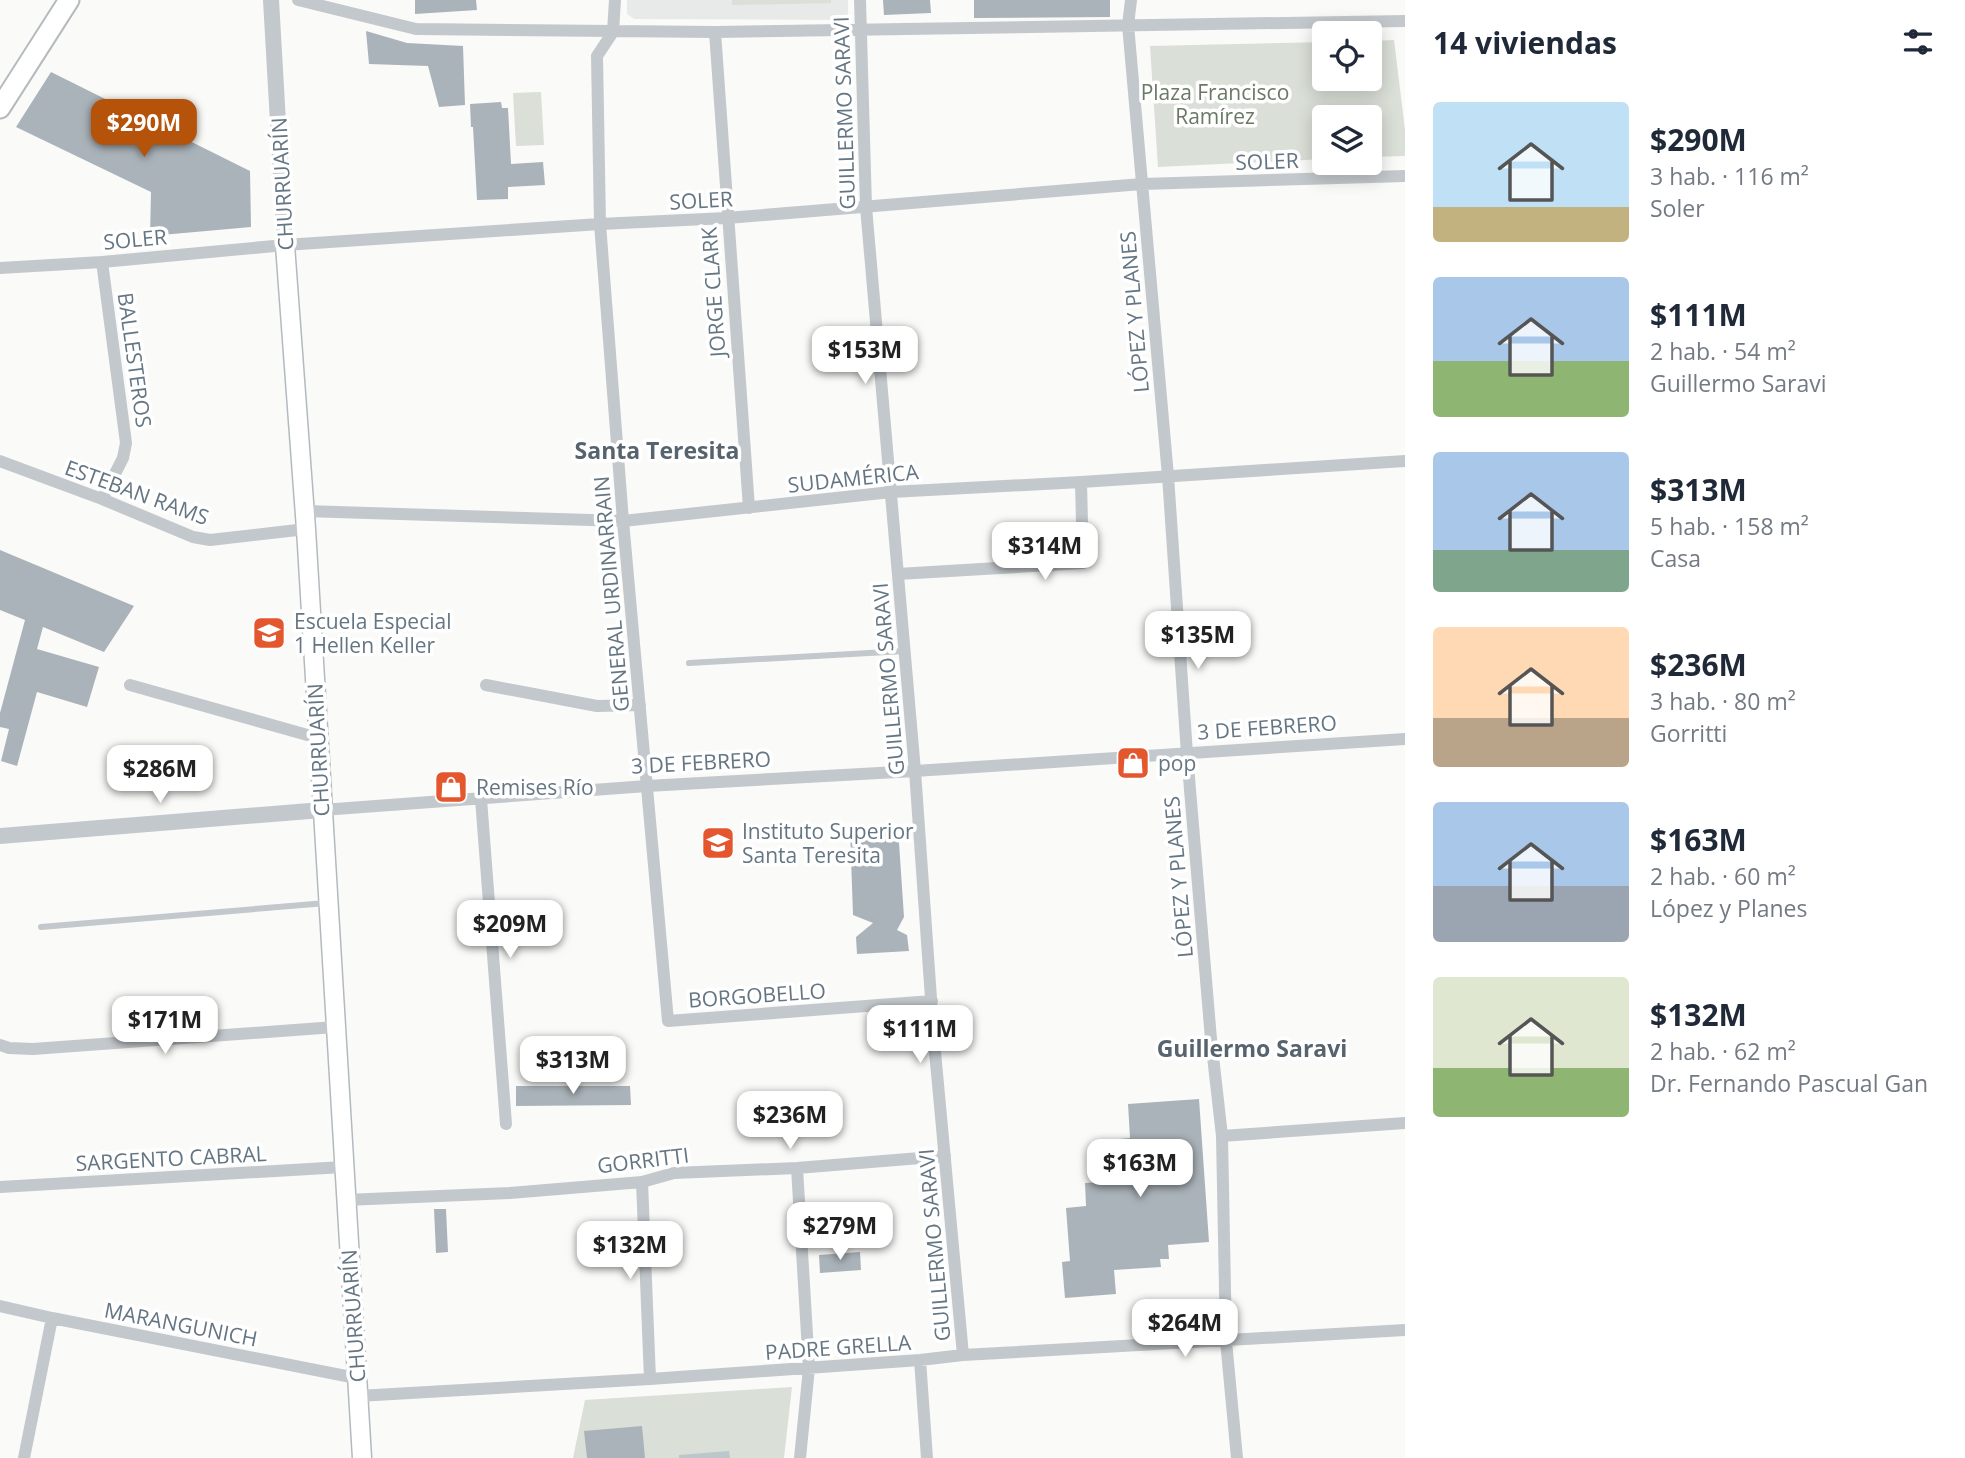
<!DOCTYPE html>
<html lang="es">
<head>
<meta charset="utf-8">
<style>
	:root { --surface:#fff; --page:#f2f2f3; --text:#1f2937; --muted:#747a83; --accent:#b45309 }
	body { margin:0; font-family:"Open Sans",sans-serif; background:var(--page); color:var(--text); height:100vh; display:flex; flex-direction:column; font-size:26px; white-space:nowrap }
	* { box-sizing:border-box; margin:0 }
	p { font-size:23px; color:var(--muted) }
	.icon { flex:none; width:38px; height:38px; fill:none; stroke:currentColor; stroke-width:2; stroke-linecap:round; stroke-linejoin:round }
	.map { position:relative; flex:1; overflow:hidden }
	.details { display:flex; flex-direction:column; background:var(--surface); width:560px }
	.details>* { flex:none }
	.tools { position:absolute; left:1312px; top:21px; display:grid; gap:14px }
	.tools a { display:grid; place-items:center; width:70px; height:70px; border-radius:7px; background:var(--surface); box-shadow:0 4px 18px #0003; font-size:35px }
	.price { position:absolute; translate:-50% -60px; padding:0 16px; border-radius:14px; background:#fff; color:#222; font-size:23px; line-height:46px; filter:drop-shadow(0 2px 4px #0008) }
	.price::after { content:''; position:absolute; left:50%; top:42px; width:21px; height:16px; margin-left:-10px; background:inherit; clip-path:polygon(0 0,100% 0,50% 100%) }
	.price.active { background:var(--accent); color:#fff }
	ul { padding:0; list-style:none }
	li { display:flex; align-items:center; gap:21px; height:175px; padding:0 28px }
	li span { display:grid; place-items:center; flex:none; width:196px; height:140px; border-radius:7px; color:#555 }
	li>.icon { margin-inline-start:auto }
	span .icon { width:84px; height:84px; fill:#fffc; stroke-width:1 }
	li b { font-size:30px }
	h2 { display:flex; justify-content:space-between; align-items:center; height:84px; padding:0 28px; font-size:30px }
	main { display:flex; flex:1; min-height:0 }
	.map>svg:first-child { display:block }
	.built { fill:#e8e9e9 }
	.green { fill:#dadfd7 }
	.water { fill:#bbc7cb }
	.building { fill:#aab3b9 }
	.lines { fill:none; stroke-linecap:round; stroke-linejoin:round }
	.secondary-casing { stroke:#b3babf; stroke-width:21 }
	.primary-casing { stroke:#b5babe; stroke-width:23 }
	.service { stroke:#c3c8cc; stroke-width:6 }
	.minor { stroke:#c3c8cc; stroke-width:12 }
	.tertiary { stroke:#c3c8cc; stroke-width:16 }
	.secondary { stroke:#fff; stroke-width:18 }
	.primary { stroke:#fff; stroke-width:19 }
	.labels { text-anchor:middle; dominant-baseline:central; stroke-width:7; stroke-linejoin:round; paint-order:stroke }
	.park-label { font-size:21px; fill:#687a64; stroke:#fff }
	.street-label { font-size:21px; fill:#657683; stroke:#fff }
	.poi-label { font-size:21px; fill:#657683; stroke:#fff; text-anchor:start }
	.neighbourhood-label { font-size:23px; font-weight:bold; fill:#57646e; stroke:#fff }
</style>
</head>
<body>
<main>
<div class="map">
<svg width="1405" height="1458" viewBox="0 0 1405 1458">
	<rect width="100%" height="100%" fill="#fafaf8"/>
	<path class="built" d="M627,0H848V20L634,19L627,14Z"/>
	<path class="green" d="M732,0H831V3L732,5Z
		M1394,40L1405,130V156L1370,157V117H1325V159L1158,167L1150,46L1325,42V79H1370V41Z
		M541,92L544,145L516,146L513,93Z
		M792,1387L784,1458H573L585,1400Z"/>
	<path class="water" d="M729,1451L730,1458H679V1455Z"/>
	<path class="building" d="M415,0H476L477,10L415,14Z
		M883,0H930L931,13L884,15Z
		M974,0H1110V17L974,18Z
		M366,31L407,43L463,46L465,105L439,107L428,66L369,64Z
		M51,72L250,171L251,227L150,236L151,192L16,127Z
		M501,102L502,108H508L511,164L543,162L545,185L508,187V199L477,200L473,127H471L470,104Z
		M0,550L134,606L104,652L43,627L37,649L99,667L87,707L37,692L17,766L1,761L9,729L0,727V713L25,620L0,610Z
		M894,827L898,828L904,917L897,930L907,935L909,951L857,954L856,937L873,923L853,915L850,829Z
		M516,1086H630L631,1105L516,1106Z
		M1199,1099L1209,1242L1168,1245L1169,1259H1160L1161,1267L1114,1270L1116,1294L1065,1298L1062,1262L1070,1261L1066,1208L1086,1206L1085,1183L1101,1182L1098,1141L1130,1138L1128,1104Z
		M434,1209H446L448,1252L436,1253Z
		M623,1249L624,1261L608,1262V1250Z
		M860,1252L861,1270L820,1273L819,1255Z
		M642,1426L645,1458H587L584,1431Z"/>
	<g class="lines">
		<defs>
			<path id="secondary" d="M285,245L306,529L362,1458"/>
			<path id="primary" d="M0,108L69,0"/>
		</defs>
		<use href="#secondary" class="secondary-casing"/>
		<use href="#primary" class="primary-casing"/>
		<path class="service" d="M689,663L905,651
			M41,927L326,903"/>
		<path class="minor" d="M298,0L416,29L715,32L1405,21
			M615,0L613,32L597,56L600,224L623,521L668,1021L932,1001
			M860,0L866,207L915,771L934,1041L963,1355
			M1131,0L1128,25L1168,476L1187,754L1211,1039L1222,1136L1226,1341L1237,1458
			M715,32L749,508
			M0,268L102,262L285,245L600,224L727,218L1142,184L1405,176
			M0,461L102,499L193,537L210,540L306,529
			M102,499L123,458L126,443L102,262
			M305,511L623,521L891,492L1081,482L1405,461
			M898,574L1083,563L1081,482
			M130,685L318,738
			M486,685L597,706L640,705
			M481,799L506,1124
			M322,810L647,786L915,771L1405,739
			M0,1045L9,1048L33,1049L335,1027
			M1222,1136L1405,1123
			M797,1168L809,1368L800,1458
			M642,1182L650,1379
			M0,1187L343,1167
			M346,1200L510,1193L642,1182L674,1173L797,1168L945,1156
			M0,1306L52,1318L356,1378
			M920,1360L927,1458
			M358,1396L650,1379L920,1360L963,1355L1405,1330
			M24,1458L52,1318"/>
		<path class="tertiary" d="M271,0L285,245
			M0,836L322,810"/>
		<use href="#secondary" class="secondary"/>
		<use href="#primary" class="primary"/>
	</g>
	<defs>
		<symbol id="school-square" viewBox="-11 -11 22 22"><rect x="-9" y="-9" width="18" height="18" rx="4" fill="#e4572e" stroke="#fff"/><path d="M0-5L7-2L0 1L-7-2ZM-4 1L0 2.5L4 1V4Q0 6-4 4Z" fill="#fff"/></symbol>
		<symbol id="shop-square" viewBox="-11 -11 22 22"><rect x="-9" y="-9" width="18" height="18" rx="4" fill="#e4572e" stroke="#fff"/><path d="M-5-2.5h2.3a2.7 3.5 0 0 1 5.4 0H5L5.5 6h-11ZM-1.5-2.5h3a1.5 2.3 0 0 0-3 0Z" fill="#fff"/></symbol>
		<symbol id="university-square" viewBox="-11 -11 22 22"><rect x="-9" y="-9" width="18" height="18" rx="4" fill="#e4572e" stroke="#fff"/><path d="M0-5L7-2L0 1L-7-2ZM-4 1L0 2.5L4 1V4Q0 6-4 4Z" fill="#fff"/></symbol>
	</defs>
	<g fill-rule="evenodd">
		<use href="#school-square" x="250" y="614" width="38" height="38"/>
		<use href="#shop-square" x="1114" y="744" width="38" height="38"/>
		<use href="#shop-square" x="432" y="768" width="38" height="38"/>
		<use href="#university-square" x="699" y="824" width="38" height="38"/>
	</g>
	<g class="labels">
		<g class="park-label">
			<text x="1215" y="92">Plaza Francisco<tspan x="1215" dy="24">Ramírez</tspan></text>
		</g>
		<g class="street-label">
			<text transform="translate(844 113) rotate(-92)">GUILLERMO SARAVI</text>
			<text transform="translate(1267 161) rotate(-2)">SOLER</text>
			<text transform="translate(282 184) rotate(-93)">CHURRUARÍN</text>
			<text transform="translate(701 200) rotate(-3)">SOLER</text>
			<text transform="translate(135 239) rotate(-5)">SOLER</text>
			<text transform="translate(713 292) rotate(-94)">JORGE CLARK</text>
			<text transform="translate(1134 312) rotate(-95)">LÓPEZ Y PLANES</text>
			<text transform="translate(135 360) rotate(82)">BALLESTEROS</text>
			<text transform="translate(853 478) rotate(-6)">SUDAMÉRICA</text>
			<text transform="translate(137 492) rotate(20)">ESTEBAN RAMS</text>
			<text transform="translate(611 594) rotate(-95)">GENERAL URDINARRAIN</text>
			<text transform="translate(888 679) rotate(-95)">GUILLERMO SARAVI</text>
			<text transform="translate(1267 727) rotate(-4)">3 DE FEBRERO</text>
			<text transform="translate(318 750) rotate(-93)">CHURRUARÍN</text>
			<text transform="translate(701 762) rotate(-3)">3 DE FEBRERO</text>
			<text transform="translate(1178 877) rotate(-95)">LÓPEZ Y PLANES</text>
			<text transform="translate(757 995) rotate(-4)">BORGOBELLO</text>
			<text transform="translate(171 1158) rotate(-3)">SARGENTO CABRAL</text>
			<text transform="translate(643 1160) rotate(-7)">GORRITTI</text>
			<text transform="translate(934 1245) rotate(-95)">GUILLERMO SARAVI</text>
			<text transform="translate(353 1316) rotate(-94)">CHURRUARÍN</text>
			<text transform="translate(181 1324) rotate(11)">MARANGUNICH</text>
			<text transform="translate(838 1347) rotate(-4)">PADRE GRELLA</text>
		</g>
		<g class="poi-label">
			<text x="294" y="621">Escuela Especial<tspan x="294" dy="24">1 Hellen Keller</tspan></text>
			<text x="1158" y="763">pop</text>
			<text x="476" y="787">Remises Río</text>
			<text x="742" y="831">Instituto Superior<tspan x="742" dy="24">Santa Teresita</tspan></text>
		</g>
		<g class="neighbourhood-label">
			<text x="657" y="450">Santa Teresita</text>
			<text x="1252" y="1048">Guillermo Saravi</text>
		</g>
	</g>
</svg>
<div class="tools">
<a><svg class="icon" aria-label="locate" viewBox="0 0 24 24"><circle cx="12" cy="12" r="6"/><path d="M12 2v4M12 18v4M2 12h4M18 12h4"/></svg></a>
<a><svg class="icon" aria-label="layers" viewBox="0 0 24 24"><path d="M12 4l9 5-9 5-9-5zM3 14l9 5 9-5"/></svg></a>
</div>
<b class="price active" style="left:144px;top:159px">$290M</b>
<b class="price" style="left:865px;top:386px">$153M</b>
<b class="price" style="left:1045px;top:582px">$314M</b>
<b class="price" style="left:1198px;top:671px">$135M</b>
<b class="price" style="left:160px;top:805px">$286M</b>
<b class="price" style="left:510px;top:960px">$209M</b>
<b class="price" style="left:165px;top:1056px">$171M</b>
<b class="price" style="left:920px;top:1065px">$111M</b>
<b class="price" style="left:573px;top:1096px">$313M</b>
<b class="price" style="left:790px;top:1151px">$236M</b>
<b class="price" style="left:1140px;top:1199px">$163M</b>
<b class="price" style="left:840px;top:1262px">$279M</b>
<b class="price" style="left:630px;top:1281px">$132M</b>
<b class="price" style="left:1185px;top:1359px">$264M</b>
</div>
<section class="details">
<h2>14 viviendas<svg class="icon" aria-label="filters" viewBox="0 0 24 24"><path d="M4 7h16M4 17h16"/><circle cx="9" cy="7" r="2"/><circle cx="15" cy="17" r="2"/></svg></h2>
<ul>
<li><span style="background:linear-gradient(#bfe0f5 75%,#c2b280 0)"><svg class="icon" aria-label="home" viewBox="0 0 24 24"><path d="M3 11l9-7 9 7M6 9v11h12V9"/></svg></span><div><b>$290M</b><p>3 hab. · 116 m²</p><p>Soler</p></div></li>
<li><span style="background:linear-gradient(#a9c7e8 60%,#8fb573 0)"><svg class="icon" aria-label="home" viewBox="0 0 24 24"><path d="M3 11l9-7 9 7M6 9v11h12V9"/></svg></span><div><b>$111M</b><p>2 hab. · 54 m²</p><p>Guillermo Saravi</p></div></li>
<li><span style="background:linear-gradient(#a9c7e8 70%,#7fa58c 0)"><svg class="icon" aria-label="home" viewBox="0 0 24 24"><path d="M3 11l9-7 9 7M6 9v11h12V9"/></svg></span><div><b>$313M</b><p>5 hab. · 158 m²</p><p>Casa</p></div></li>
<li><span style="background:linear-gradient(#ffd9b3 65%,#b9a48a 0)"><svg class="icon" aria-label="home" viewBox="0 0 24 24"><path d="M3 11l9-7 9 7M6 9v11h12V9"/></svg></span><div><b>$236M</b><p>3 hab. · 80 m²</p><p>Gorritti</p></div></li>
<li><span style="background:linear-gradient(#a9c7e8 60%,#9aa5b1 0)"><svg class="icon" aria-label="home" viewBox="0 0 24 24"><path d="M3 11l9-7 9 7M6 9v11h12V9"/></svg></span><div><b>$163M</b><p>2 hab. · 60 m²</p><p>López y Planes</p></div></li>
<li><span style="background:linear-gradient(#dfe7d0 65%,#8fb573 0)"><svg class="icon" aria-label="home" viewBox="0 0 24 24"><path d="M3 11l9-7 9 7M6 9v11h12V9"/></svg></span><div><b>$132M</b><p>2 hab. · 62 m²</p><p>Dr. Fernando Pascual Gan</p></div></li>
</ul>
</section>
</main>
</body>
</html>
